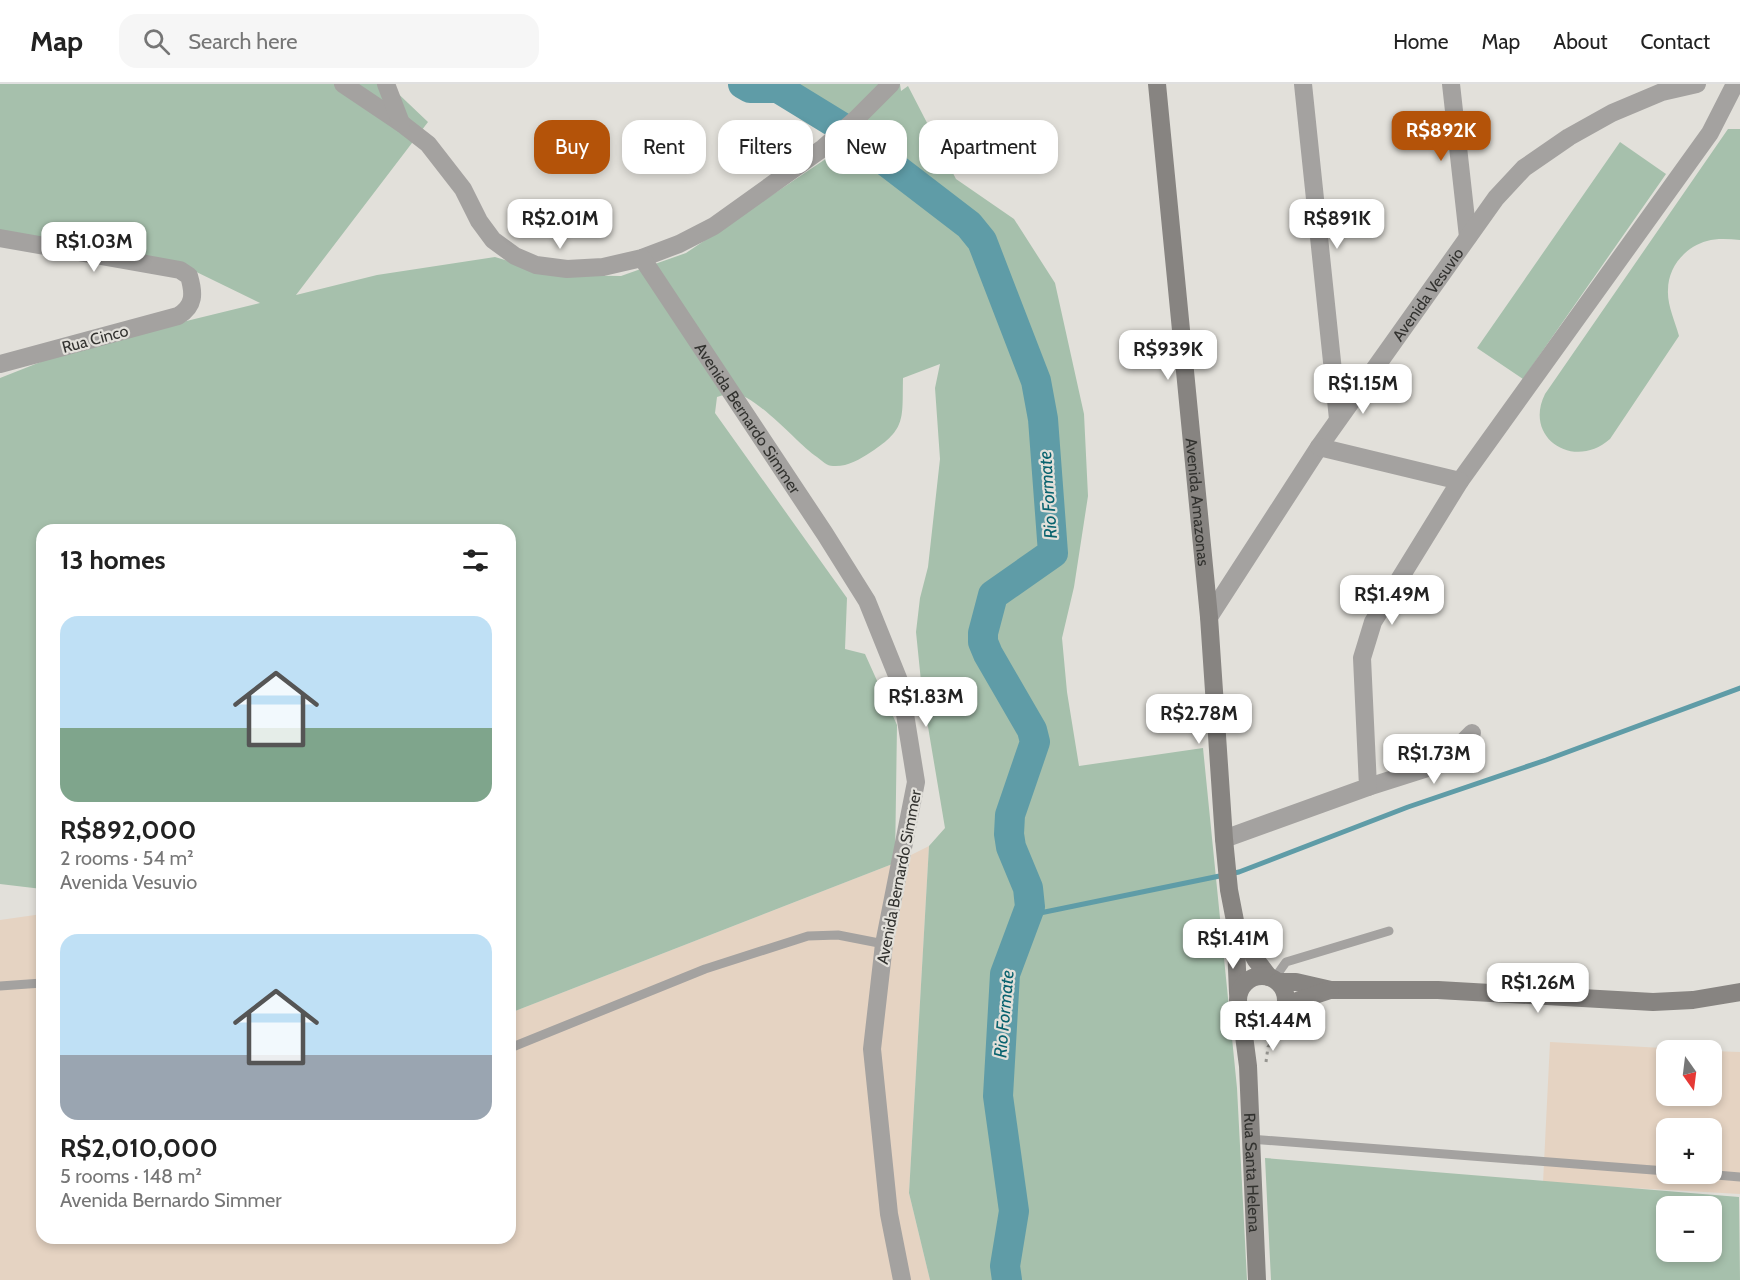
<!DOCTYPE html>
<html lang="en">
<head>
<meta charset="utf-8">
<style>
	:root { --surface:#fff; --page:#f6f6f6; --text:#222; --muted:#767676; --line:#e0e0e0; --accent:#b45309 }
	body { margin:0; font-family:Cabin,sans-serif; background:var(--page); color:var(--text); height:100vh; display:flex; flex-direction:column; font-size:22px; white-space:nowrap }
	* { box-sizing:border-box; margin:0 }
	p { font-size:20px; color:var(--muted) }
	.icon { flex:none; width:33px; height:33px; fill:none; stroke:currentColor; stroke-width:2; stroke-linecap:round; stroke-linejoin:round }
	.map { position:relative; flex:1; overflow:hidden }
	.panel { position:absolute; left:36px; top:440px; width:480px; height:720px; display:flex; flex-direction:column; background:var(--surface); border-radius:18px; box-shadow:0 3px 9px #0003 }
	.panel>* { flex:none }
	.banner { position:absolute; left:534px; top:36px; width:570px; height:54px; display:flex; gap:12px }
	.needle { width:39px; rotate:166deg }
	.controls { position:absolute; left:1656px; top:956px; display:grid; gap:12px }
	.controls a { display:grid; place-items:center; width:66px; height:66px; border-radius:12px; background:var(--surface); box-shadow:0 3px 9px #0003; font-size:30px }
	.price { position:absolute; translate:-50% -51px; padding:0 14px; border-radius:12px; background:#fff; color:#222; font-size:20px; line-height:39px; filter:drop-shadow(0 2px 3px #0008) }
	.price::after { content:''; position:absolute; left:50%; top:36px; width:18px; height:14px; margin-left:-9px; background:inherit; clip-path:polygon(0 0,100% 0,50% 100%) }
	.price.selected { background:var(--accent); color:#fff }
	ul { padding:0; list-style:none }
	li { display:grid; align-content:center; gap:12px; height:318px; padding:0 24px }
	li span { display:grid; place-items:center; height:186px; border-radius:18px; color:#555 }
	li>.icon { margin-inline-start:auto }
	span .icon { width:108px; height:108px; fill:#fffc; stroke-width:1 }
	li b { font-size:26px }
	h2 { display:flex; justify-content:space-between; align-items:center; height:72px; padding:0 24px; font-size:26px }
	.chip { padding:0 21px; border-radius:18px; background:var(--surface); box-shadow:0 3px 9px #0003; font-size:21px; line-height:54px }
	.chip.selected { background:var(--accent); color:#fff }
	header { display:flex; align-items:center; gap:36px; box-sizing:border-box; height:84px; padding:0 30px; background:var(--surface); border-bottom:2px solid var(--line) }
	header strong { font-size:28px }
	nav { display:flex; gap:33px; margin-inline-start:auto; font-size:21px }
	.search { width:420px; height:54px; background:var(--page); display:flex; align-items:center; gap:15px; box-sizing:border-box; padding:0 21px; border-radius:18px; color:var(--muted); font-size:22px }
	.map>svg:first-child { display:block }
	.industrial { fill:#e5d3c2; fill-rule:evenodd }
	.green { fill:#a6c0ac; fill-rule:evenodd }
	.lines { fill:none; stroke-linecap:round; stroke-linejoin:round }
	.stream { stroke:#5f9ca7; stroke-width:5 }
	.river { stroke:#5f9ca7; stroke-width:30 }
	.path { stroke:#969590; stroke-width:3; stroke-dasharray:3 4.5; stroke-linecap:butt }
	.lane { stroke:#a4a2a0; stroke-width:9 }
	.street { stroke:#a4a2a0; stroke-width:18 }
	.secondary { stroke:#878481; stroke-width:18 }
	.labels { text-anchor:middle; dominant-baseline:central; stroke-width:4.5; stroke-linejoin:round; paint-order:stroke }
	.street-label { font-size:16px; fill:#32322f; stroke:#e2e0da }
	.water-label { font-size:18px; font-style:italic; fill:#08626e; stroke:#e2e0da }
</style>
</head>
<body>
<header>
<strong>Map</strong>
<div class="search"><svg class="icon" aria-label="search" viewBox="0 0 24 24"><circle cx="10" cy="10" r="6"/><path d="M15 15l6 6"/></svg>Search here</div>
<nav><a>Home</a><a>Map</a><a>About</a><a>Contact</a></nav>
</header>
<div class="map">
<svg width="1740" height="1196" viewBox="0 0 1740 1196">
	<rect width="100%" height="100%" fill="#e2e0da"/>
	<path class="industrial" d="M929,762L909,1109L930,1196H0V836L42,830V1154H510V929L895,779Z
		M1550,958L1701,966H1666V1011H1712V967L1740,968V1110L1543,1099ZM1666,1044H1712V1089H1666Z"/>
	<path class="green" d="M0,0H388L428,38L296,211L377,191L495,173L556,191L621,192L686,169L833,70L832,64L856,41L780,0H900L901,7L908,2L956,95L1014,135L1055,199L1084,330L1088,412L1074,503L1062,554L1067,608L1079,682L1203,664L1237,1004L1247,1196H930L909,1109L929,762L945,744L922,607L916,548L920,514L928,483L940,375L935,304L940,280L903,294C902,334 907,345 871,368C859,376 847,383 833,382C827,382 822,377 817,373C797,360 754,307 730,309C726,310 721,312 717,313L715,329L847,514L845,565L865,570L897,641L895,779L510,929V446H42V805L0,800V294L76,264L260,219L178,179L0,146Z
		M1728,45H1740V156C1729,155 1717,154 1707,157C1685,163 1668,183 1668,206C1667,221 1675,237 1679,252L1610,355C1574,387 1523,354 1545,310Z
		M1620,58L1666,90L1523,295L1477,264Z
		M1265,1074L1739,1113L1740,1196H1271ZM1666,1122H1712V1167H1666Z"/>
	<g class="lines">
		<path class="stream" d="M1029,825L1040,829L1239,788L1408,723L1546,676L1740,604"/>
		<path class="river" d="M743,0L750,4H778L840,42L969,141L982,157L1036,297L1043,335L1053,469L993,511L983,549V558L988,570L1032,646L1035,658L1010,731L1009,750L1011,763L1028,804L1030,823L1005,890L998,1012L1014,1127L1005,1182L1007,1196"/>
		<path class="path" d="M1266,978L1268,963L1283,942"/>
		<path class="lane" d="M1274,895L1286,878L1389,847
			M0,902L42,899
			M510,964L705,885L808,852L838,851L884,860
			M1250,1055L1666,1087
			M1693,1089L1740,1093"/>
		<g class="street">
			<path d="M343,0L401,39L428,60L463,105L479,137L493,156L515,172L536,181L567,185L603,183L642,174L679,160L714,142L823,64L856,35L891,0"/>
			<path d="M386,0L401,39"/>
			<path d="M1303,0L1338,335"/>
			<path d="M1451,0L1468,153"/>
			<path d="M0,154L180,186L189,192C194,209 195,222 178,232L0,280"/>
			<path id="s1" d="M642,174L825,450L867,517L900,599L916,698L884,860L872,965L889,1130L902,1196"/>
			<path d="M1460,397L1710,49L1735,0"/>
			<path id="s2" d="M1209,533L1319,363L1496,114L1524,84L1569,53L1612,29L1662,8L1697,0"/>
			<path d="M1368,703L1431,683L1449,672L1472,649"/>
			<path d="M1224,755L1368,703L1362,574L1373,538L1460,397L1319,363"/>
		</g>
		<g class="secondary">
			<path id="s3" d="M1157,0L1209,533L1224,755L1229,806L1235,837L1238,909"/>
			<path d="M1238,844L1256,876L1269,893"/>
			<circle cx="1262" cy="916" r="24"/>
			<path d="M1278,898H1296L1331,906H1438L1653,918L1693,916L1740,908"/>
			<path d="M1284,927L1297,917L1330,906"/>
			<path id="s4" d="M1241,929L1248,982L1257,1196"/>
		</g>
	</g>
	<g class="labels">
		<g class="street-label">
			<text stroke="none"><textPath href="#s2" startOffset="390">Avenida Vesuvio</textPath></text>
			<text transform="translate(95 255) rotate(-15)">Rua Cinco</text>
			<text stroke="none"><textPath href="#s1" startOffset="192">Avenida Bernardo Simmer</textPath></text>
			<text stroke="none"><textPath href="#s3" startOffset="420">Avenida Amazonas</textPath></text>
			<text transform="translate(899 793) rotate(-79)">Avenida Bernardo Simmer</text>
			<text stroke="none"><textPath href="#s4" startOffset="160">Rua Santa Helena</textPath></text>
		</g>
		<g class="water-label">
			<text transform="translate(1048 411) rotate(-94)">Rio Formate</text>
			<text transform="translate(1004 930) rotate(-85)">Rio Formate</text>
		</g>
	</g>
</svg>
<div class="controls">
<a><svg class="needle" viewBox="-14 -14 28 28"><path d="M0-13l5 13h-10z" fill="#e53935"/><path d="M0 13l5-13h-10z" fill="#767676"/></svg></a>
<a>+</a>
<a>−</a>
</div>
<b class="price selected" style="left:1441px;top:78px">R$892K</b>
<b class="price" style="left:560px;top:166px">R$2.01M</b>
<b class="price" style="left:1337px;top:166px">R$891K</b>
<b class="price" style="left:94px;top:189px">R$1.03M</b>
<b class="price" style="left:1168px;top:297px">R$939K</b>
<b class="price" style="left:1363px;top:331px">R$1.15M</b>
<b class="price" style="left:1392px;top:542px">R$1.49M</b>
<b class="price" style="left:926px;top:644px">R$1.83M</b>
<b class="price" style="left:1199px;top:661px">R$2.78M</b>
<b class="price" style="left:1434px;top:701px">R$1.73M</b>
<b class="price" style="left:1233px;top:886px">R$1.41M</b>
<b class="price" style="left:1538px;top:930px">R$1.26M</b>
<b class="price" style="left:1273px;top:968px">R$1.44M</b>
<div class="banner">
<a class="chip selected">Buy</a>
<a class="chip">Rent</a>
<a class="chip">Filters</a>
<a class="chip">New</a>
<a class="chip">Apartment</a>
</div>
<section class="panel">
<h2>13 homes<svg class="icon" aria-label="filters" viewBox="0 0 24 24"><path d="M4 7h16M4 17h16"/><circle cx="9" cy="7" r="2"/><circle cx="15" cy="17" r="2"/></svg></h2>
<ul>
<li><span style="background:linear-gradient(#bfe0f5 60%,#7fa58c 0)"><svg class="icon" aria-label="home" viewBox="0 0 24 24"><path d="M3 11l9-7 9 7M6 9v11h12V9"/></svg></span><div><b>R$892,000</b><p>2 rooms · 54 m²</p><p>Avenida Vesuvio</p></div></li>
<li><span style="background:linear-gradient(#bfe0f5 65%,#9aa5b1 0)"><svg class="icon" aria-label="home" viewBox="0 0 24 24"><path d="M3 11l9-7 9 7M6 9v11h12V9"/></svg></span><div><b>R$2,010,000</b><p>5 rooms · 148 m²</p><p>Avenida Bernardo Simmer</p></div></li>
</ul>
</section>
</div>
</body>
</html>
